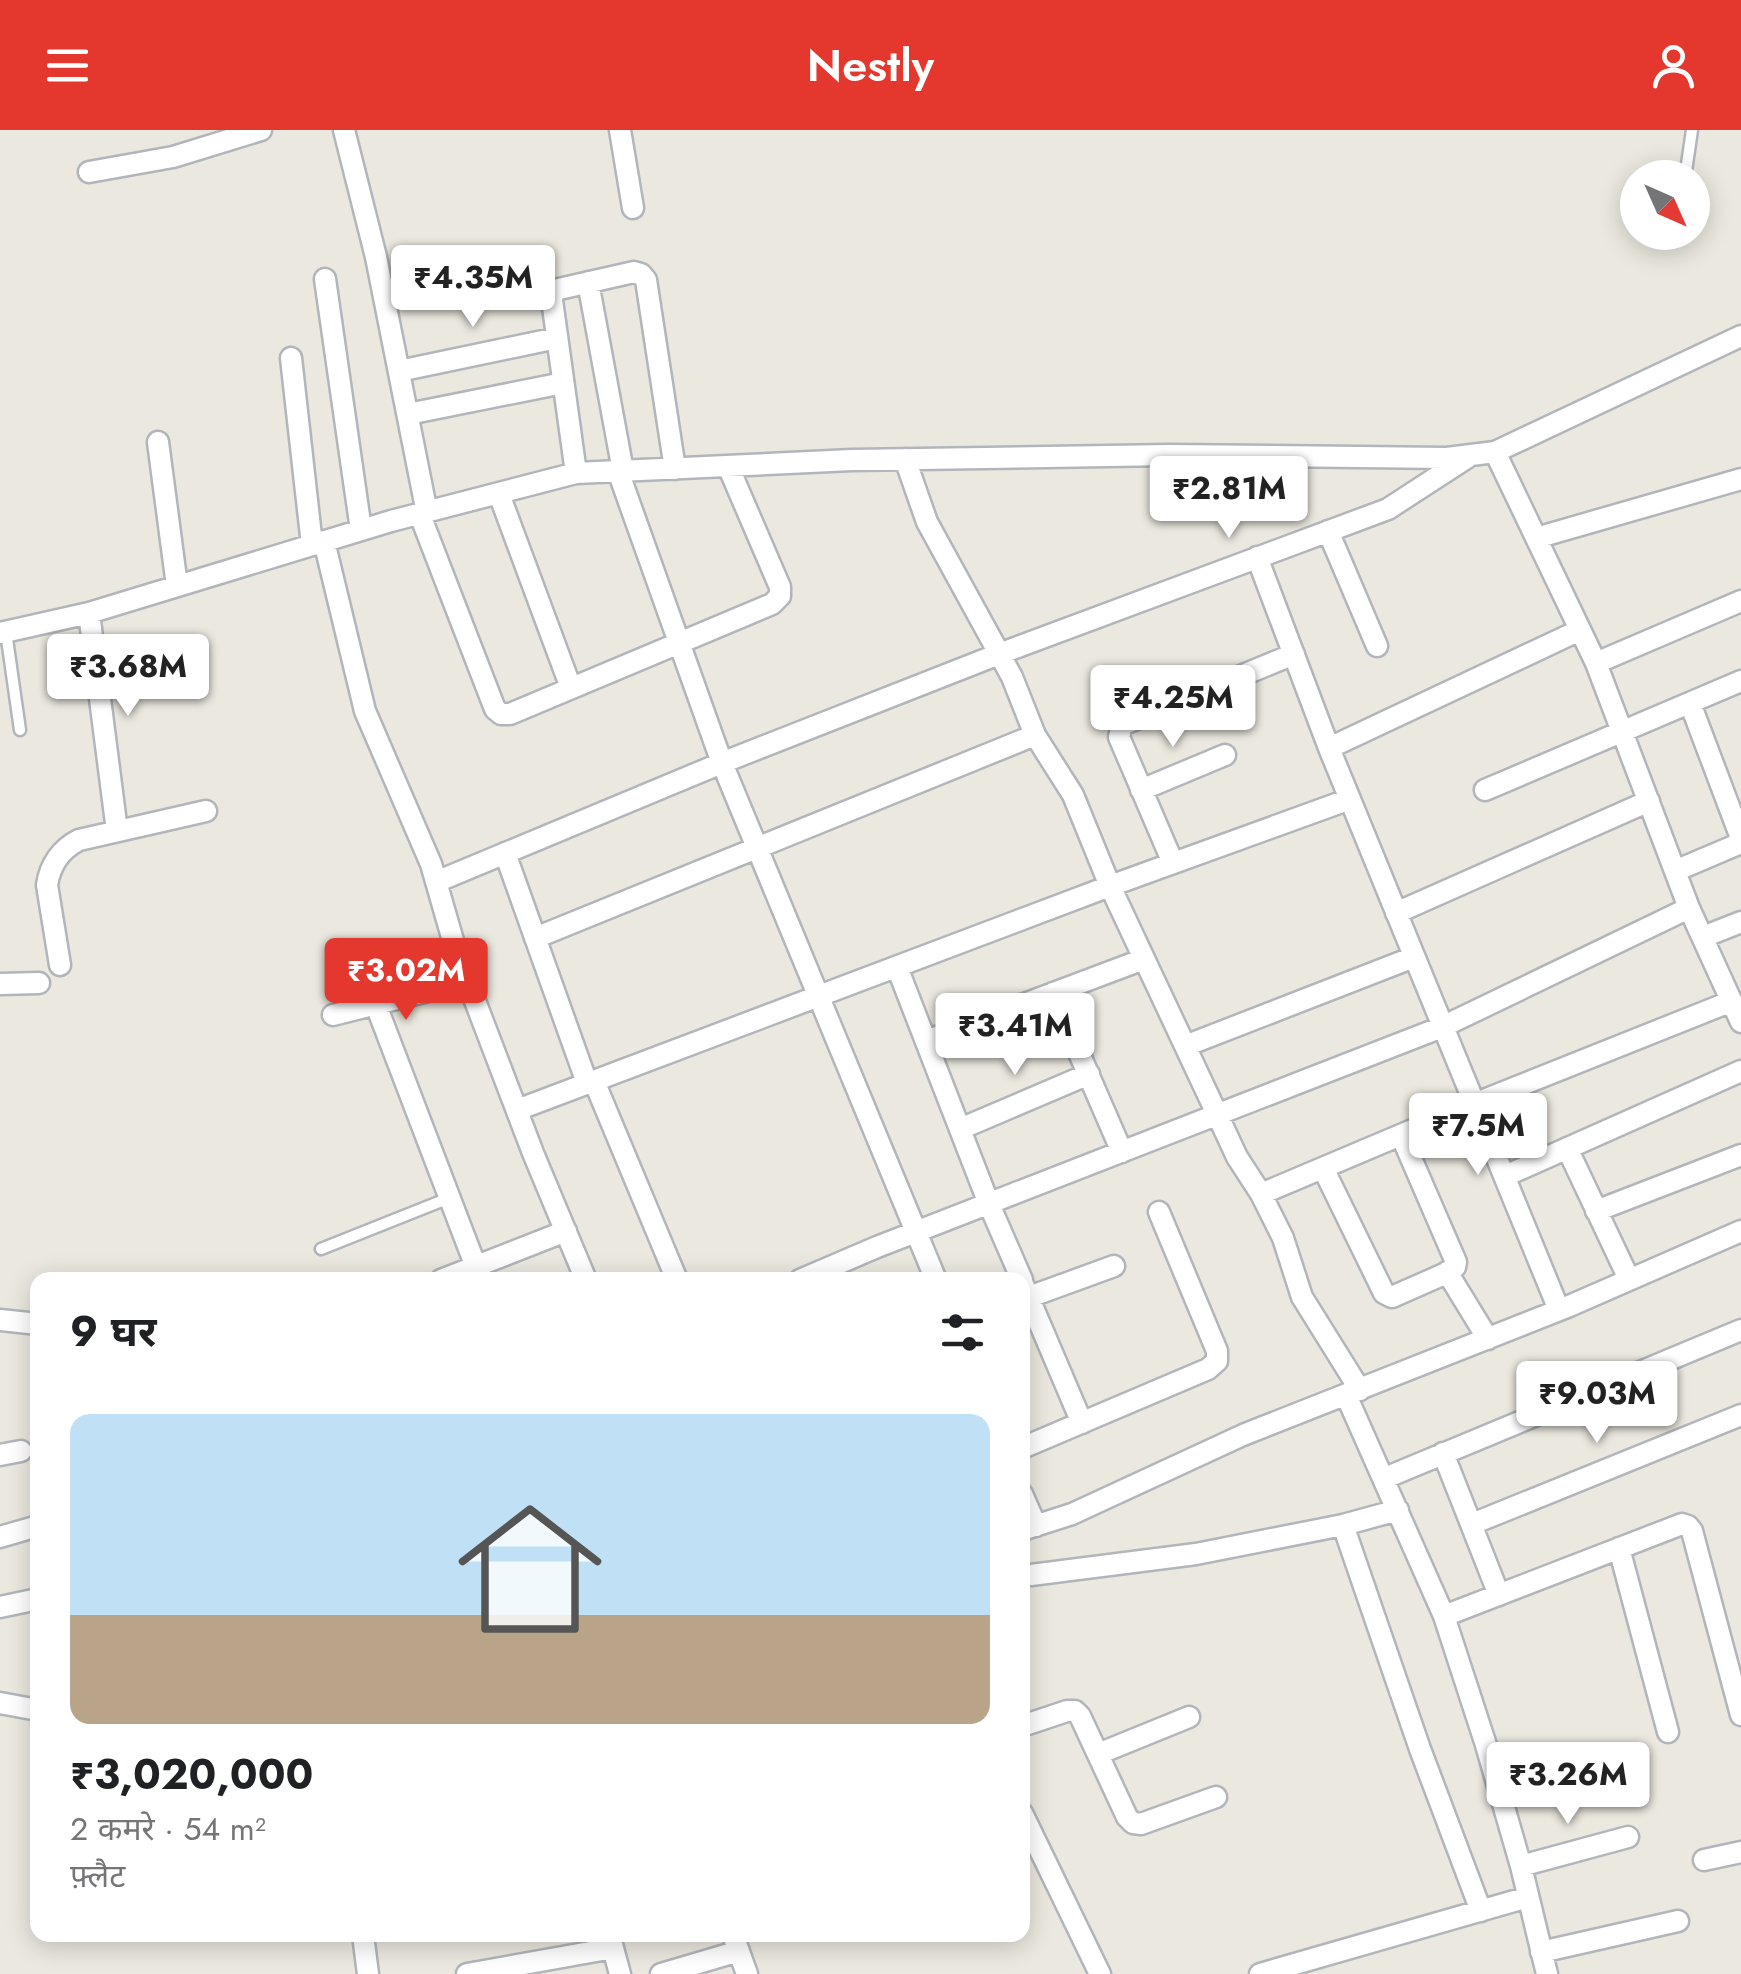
<!DOCTYPE html>
<html lang="hi">
<head>
<meta charset="utf-8">
<style>
	:root { --surface:#fff; --page:#f2f2f2; --text:#202124; --muted:#757577; --accent:#e4372d }
	body { margin:0; font-family:Jost,"Noto Sans Devanagari",sans-serif; background:var(--page); color:var(--text); height:100vh; display:flex; flex-direction:column; font-size:38px; white-space:nowrap }
	* { box-sizing:border-box; margin:0 }
	p { font-size:32px; color:var(--muted) }
	.icon { flex:none; width:55px; height:55px; fill:none; stroke:currentColor; stroke-width:2; stroke-linecap:round; stroke-linejoin:round }
	.map { position:relative; flex:1; overflow:hidden }
	.drawer { position:absolute; left:30px; top:1142px; width:1000px; height:670px; display:flex; flex-direction:column; background:var(--surface); border-radius:20px; box-shadow:0 5px 25px #0003 }
	.drawer>* { flex:none }
	.needle { width:65px; rotate:135deg }
	.buttons { position:absolute; left:1620px; top:30px; display:grid; gap:20px }
	.buttons a { display:grid; place-items:center; width:90px; height:90px; border-radius:50%; background:var(--surface); box-shadow:0 5px 25px #0003; font-size:50px }
	.price { position:absolute; translate:-50% -85px; padding:0 22px; border-radius:10px; background:#fff; color:#222; font-size:32px; line-height:65px; filter:drop-shadow(0 2px 5px #0008) }
	.price::after { content:''; position:absolute; left:50%; top:60px; width:30px; height:22px; margin-left:-15px; background:inherit; clip-path:polygon(0 0,100% 0,50% 100%) }
	.price.selected { background:var(--accent); color:#fff }
	ul { padding:0; list-style:none }
	li { display:grid; align-content:center; gap:20px; height:530px; padding:0 40px }
	li span { display:grid; place-items:center; height:310px; border-radius:20px; color:#555 }
	li>.icon { margin-inline-start:auto }
	span .icon { width:180px; height:180px; fill:#fffc; stroke-width:1 }
	li b { font-size:42px }
	h2 { display:flex; justify-content:space-between; align-items:center; height:120px; padding:0 40px; font-size:42px }
	header { display:flex; justify-content:space-between; align-items:center; height:130px; padding:0 40px; background:var(--accent); color:#fff; font-size:45px; font-weight:600 }
	.map>svg:first-child { display:block }
	.lines { fill:none; stroke-linecap:round; stroke-linejoin:round }
	.service-casing { stroke:#b2b6ba; stroke-width:15 }
	.minor-casing { stroke:#b2b6ba; stroke-width:25 }
	.service { stroke:#fff; stroke-width:10 }
	.minor { stroke:#fff; stroke-width:20 }
</style>
</head>
<body>
<header><svg class="icon" aria-label="menu" viewBox="0 0 24 24"><path d="M4 6h16M4 12h16M4 18h16"/></svg>Nestly<svg class="icon" aria-label="person" viewBox="0 0 24 24"><circle cx="12" cy="8" r="4"/><path d="M4 21q1-7 8-7t8 7"/></svg></header>
<div class="map">
<svg width="1741" height="1844" viewBox="0 0 1741 1844">
	<rect width="100%" height="100%" fill="#ebe8df"/>
	<g class="lines">
		<defs>
			<path id="service" d="M1685,48L1692,0
				M6,502L20,600
				M321,1119L449,1068"/>
			<path id="minor" d="M344,0L376,127L427,383
				M620,0L633,78
				M89,42L173,27L261,0
				M325,149L361,400
				M588,152L623,341
				M291,228L312,415
				M399,241L557,208
				M408,284L563,253
				M158,312L177,456
				M905,329L927,392L1012,547L1035,605L1073,665L1110,756L1217,984L1237,1027L1261,1064L1283,1108L1302,1167L1360,1260
				M618,341L722,633L936,1150
				M576,343L552,170L553,163L559,159L634,142L641,144L646,150L675,339
				M499,364L571,558
				M420,385L495,579L501,584H510L772,474L780,466V457L728,336
				M1328,401L1377,516
				M1536,408L1741,349
				M324,411L365,581L431,734L456,821L533,1023L586,1150
				M1257,427L1329,618L1559,1180
				M89,483L117,701
				M0,503L89,483L391,391L576,343L852,330L1169,325L1447,328L1495,322L1741,206
				M1596,533L1741,471
				M1690,573L1741,708
				M1329,618L1580,500
				M1141,660L1225,625
				M1485,660L1741,551
				M505,723L587,953
				M1173,733L1119,607L1122,595L1294,524
				M1675,741L1741,713
				M436,752L724,632L999,524L1388,379L1468,327
				M1689,778L1741,892
				M1396,783L1649,671
				M1703,807L1741,792
				M535,808L1035,605
				M60,835L47,755C50,735 61,719 79,710L206,681
				M897,837L989,1074L1022,1150
				M0,854L39,853
				M1053,863L1122,1022
				M376,875L476,1137
				M333,885L468,851
				M926,911L1144,829
				M1185,916L1414,827
				M594,951L677,1150
				M517,980L1110,756L1350,669
				M960,999L1089,944
				M1567,1018L1629,1149
				M1323,1038L1384,1163L1392,1167L1451,1141L1455,1137L1456,1132L1401,1005
				M1505,1046L1741,941
				M1261,1064L1474,974L1732,871
				M1596,1081L1741,1025
				M1447,1142L1488,1209
				M441,1150L566,1101
				M800,1150L877,1117L1442,897L1689,778L1596,533L1495,322
				M1022,1152L1082,1293
				M1029,1167L1114,1136
				M0,1190L38,1194
				M1346,1265L1444,1486L1486,1615L1521,1736L1547,1844
				M1022,1318L1208,1239L1217,1231V1221L1159,1082
				M1443,1323L1499,1465
				M0,1325L21,1321
				M1385,1348L1741,1200
				M1022,1364L1036,1396
				M1472,1394L1741,1285
				M1343,1395L1420,1619L1481,1781
				M1022,1400L1072,1384L1243,1305L1567,1177L1741,1101
				M0,1407L38,1396
				M1619,1418L1668,1602
				M1031,1445L1196,1424L1343,1395L1398,1380
				M0,1477L38,1469
				M1444,1486L1682,1394L1688,1396L1692,1401L1741,1585
				M0,1573L38,1580
				M1022,1596L1067,1581H1075L1080,1586L1127,1687L1133,1693L1141,1694L1216,1667
				M1098,1624L1189,1587
				M1022,1683L1100,1844
				M1704,1730L1741,1722
				M1521,1736L1628,1707
				M363,1805L368,1844
				M733,1805L747,1844
				M610,1807L620,1844
				M1541,1822L1678,1791
				M467,1844L613,1818
				M661,1844L739,1821
				M1260,1844L1528,1767"/>
		</defs>
		<use href="#service" class="service-casing"/>
		<use href="#minor" class="minor-casing"/>
		<use href="#service" class="service"/>
		<use href="#minor" class="minor"/>
	</g>
</svg>
<div class="buttons">
<a><svg class="needle" viewBox="-14 -14 28 28"><path d="M0-13l5 13h-10z" fill="#e53935"/><path d="M0 13l5-13h-10z" fill="#757577"/></svg></a>
</div>
<b class="price" style="left:473px;top:200px">₹4.35M</b>
<b class="price" style="left:1229px;top:411px">₹2.81M</b>
<b class="price" style="left:128px;top:589px">₹3.68M</b>
<b class="price" style="left:1173px;top:620px">₹4.25M</b>
<b class="price selected" style="left:406px;top:893px">₹3.02M</b>
<b class="price" style="left:1015px;top:948px">₹3.41M</b>
<b class="price" style="left:1478px;top:1048px">₹7.5M</b>
<b class="price" style="left:1597px;top:1316px">₹9.03M</b>
<b class="price" style="left:1568px;top:1697px">₹3.26M</b>
<section class="drawer">
<h2>9 घर<svg class="icon" aria-label="filters" viewBox="0 0 24 24"><path d="M4 7h16M4 17h16"/><circle cx="9" cy="7" r="2"/><circle cx="15" cy="17" r="2"/></svg></h2>
<ul>
<li><span style="background:linear-gradient(#bfe0f5 65%,#b9a48a 0)"><svg class="icon" aria-label="home" viewBox="0 0 24 24"><path d="M3 11l9-7 9 7M6 9v11h12V9"/></svg></span><div><b>₹3,020,000</b><p>2 कमरे · 54 m²</p><p>फ़्लैट</p></div></li>
</ul>
</section>
</div>
</body>
</html>
